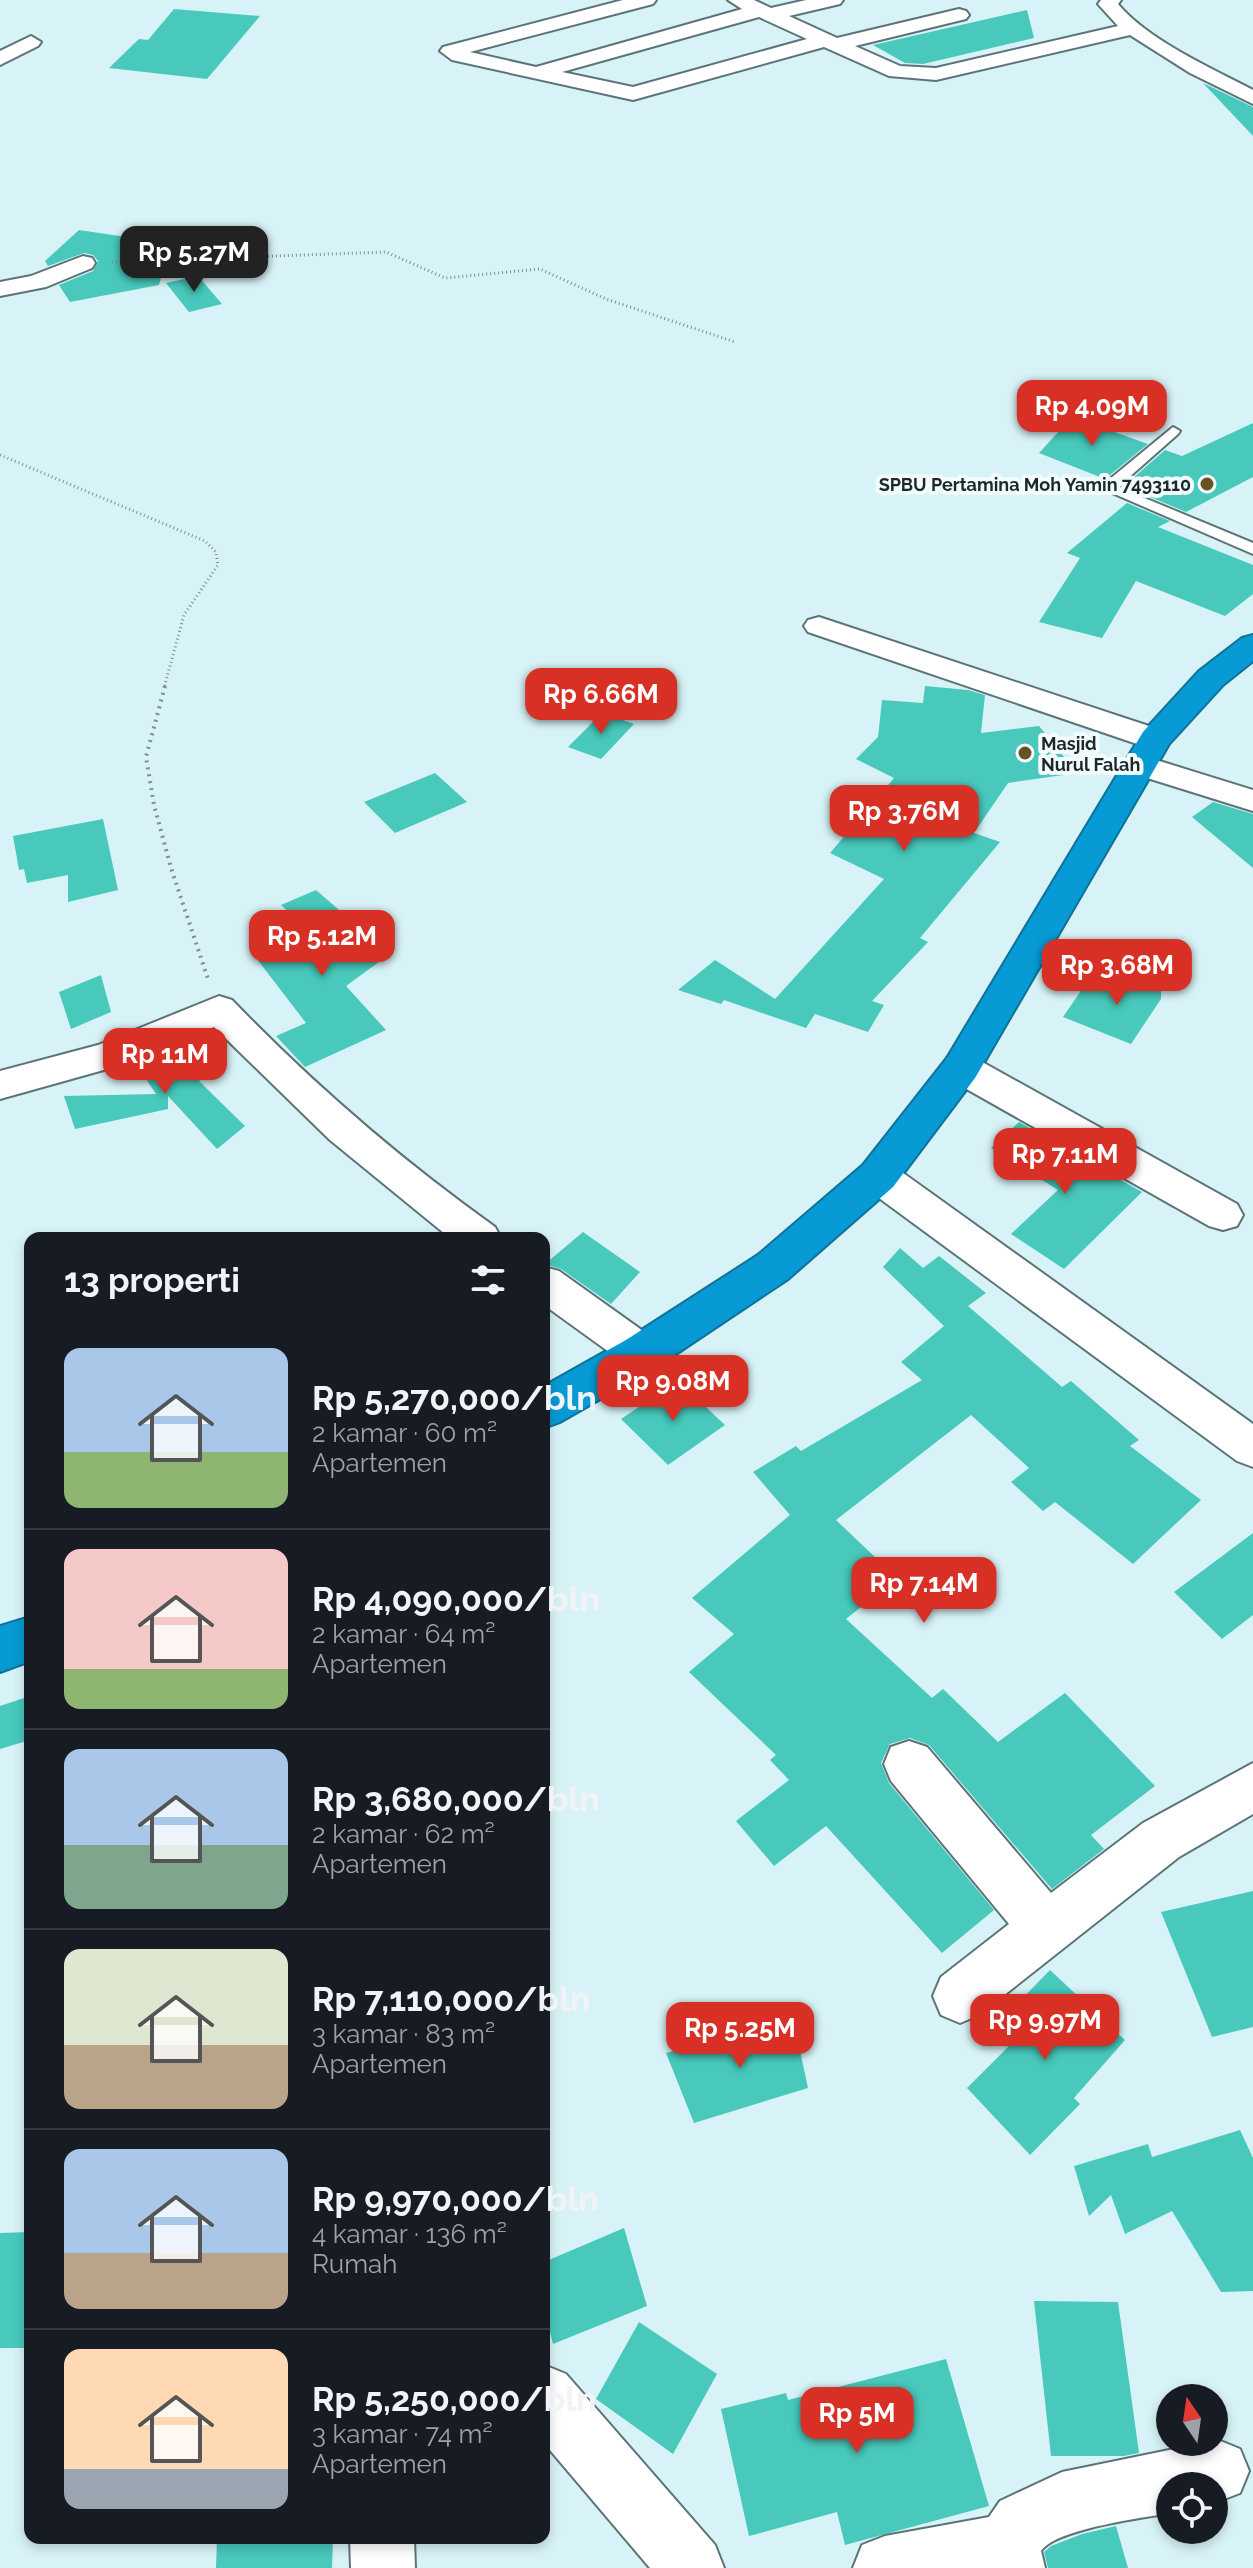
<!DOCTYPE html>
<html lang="id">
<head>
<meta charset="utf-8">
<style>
	:root { --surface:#171b24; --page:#20242c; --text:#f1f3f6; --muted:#9ea1a6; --line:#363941; --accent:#d93025 }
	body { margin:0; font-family:Raleway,sans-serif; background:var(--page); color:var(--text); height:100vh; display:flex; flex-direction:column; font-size:30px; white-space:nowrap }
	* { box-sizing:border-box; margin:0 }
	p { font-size:26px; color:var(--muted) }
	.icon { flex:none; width:44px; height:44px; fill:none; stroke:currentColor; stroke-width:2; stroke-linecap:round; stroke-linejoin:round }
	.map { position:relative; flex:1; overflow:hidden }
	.side { position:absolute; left:24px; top:1232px; width:526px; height:1312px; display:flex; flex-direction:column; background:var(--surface); border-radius:16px; box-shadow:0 4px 12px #0003 }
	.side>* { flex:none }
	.needle { width:52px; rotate:347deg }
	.controls { position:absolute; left:1156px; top:2384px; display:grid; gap:16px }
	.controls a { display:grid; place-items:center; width:72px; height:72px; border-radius:50%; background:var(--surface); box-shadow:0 4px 12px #0003; font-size:40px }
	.price { position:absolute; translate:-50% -68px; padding:0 18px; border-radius:16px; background:var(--accent); color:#fff; font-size:26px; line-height:52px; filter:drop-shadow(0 2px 4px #0008) }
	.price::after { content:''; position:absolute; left:50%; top:48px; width:24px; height:18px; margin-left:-12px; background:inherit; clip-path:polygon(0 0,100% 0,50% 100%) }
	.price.current { background:#222; color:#fff }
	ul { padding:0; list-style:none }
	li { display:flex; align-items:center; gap:24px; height:200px; padding:0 40px }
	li+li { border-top:2px solid var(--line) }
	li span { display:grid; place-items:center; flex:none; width:224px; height:160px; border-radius:16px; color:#555 }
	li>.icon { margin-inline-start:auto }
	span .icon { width:96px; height:96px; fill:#fffc; stroke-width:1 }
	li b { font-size:34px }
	h2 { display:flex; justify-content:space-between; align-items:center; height:96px; padding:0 40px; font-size:34px }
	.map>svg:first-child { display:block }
	.building { fill:#48c9bc }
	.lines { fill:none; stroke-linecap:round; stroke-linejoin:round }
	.lane-casing { stroke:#5c7478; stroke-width:4 }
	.street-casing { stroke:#5c7478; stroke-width:4 }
	.highway-casing { stroke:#0f7298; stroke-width:4 }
	.path-far1 { stroke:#7d9093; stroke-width:3; stroke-dasharray:1 3; stroke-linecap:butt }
	.path { stroke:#7d9093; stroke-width:4; stroke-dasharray:2 5; stroke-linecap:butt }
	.lane { fill:#fff; fill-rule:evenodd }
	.street { fill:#fff; fill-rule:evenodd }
	.highway { fill:#079ad4; fill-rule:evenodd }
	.poi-dot { fill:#675321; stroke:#f2fcfe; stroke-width:3 }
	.labels { text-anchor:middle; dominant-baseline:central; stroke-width:8; stroke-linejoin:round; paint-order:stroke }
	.far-poi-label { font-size:18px; font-weight:bold; fill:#1e2829; stroke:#f2fcfe; text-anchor:end }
</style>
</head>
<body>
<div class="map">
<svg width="1253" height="2568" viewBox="0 0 1253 2568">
	<rect width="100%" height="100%" fill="#d8f3f7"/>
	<path class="building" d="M174,9L260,16L207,79L109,68L139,39L148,40Z
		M1027,10L1034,38L923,64L905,63L873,45Z
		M1203,83L1253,107V136Z
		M79,230L133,238L134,234H173L159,285L70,302L59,285L93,271L98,261L93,255L84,253L48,266L45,261Z
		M198,276L222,304L189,312L166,283Z
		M1072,417L1148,444L1105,479L1039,453Z
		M1253,423V477L1186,512L1124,486L1165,450L1182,456Z
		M1127,503L1170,521L1158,527L1253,565V594L1225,616L1136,581L1102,638L1039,622L1080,558L1067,553Z
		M925,686L968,690L985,695L981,733L1039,726L1077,773L1008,783L974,833L1000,842L920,938L928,942L872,1001L884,1005L868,1032L815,1014L806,1028L724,1000L721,1004L678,990L715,960L775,999L884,879L830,853L894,778L856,759L878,737L882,700L923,703Z
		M602,713L634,724L601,759L568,747Z
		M435,773L467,802L395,833L364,802Z
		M1213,802L1253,814V868L1192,817Z
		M103,819L118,890L68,902V875L27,883L24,869L19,870L13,836Z
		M316,890L390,954L346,986L386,1030L305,1067L276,1036L306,1023L250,950L306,927L281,905Z
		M1125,971L1161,985V999L1131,1044L1063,1017L1087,982L1111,992Z
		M101,975L111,1012L71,1029L59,992Z
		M186,1042L219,1071L199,1081L245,1126L217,1149L168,1096V1109L75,1129L64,1096L156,1094L135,1063Z
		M1019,1122L1142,1192L1064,1269L1011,1234L1058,1190L991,1148Z
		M583,1232L640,1272L611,1304L561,1269L545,1264Z
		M900,1248L923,1268L939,1256L986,1293L968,1306L1062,1387L1071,1381L1139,1440L1130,1446L1201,1500L1133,1564L1055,1502L1043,1511L1011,1482L1029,1468L971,1415L836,1520L897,1578L846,1619L932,1698L943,1689L998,1742L1065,1693L1155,1786L1091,1835L1104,1849L1052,1889L929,1745L910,1738L890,1744L881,1763L889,1783L994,1910L942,1953L826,1826L774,1866L736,1821L789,1780L770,1760L776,1755L689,1672L734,1634L692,1598L790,1515L753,1472L796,1446L801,1451L922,1380L901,1362L944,1326L883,1267Z
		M678,1381L725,1425L668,1465L621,1419Z
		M1253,1533V1615L1222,1639L1174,1592Z
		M30,1696V1740L0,1749V1706Z
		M1253,1891V2027L1212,2037L1161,1912Z
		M1050,1970L1125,2040L1074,2098L1080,2104L1030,2155L967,2088L1023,2032L1006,2015Z
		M793,2018L808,2088L694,2123L666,2053Z
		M1240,2130L1253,2158V2291L1221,2292L1172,2211L1125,2234L1111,2195L1089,2216L1074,2166L1148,2144L1152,2157Z
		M624,2228L647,2306L553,2344L544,2308V2262Z
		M30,2232V2348H0V2233Z
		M1034,2301L1118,2302L1139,2453L1124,2456H1051Z
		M639,2322L717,2374L673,2454L596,2399Z
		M946,2359L989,2506L845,2545L837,2512L749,2536L721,2409L786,2393L788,2400Z
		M1116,2526L1128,2568H1048L1044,2552L1051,2546L1082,2534Z
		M217,2538H333L332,2568H216Z"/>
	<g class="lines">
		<defs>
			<path id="lane" d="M1173,427L1180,431L1178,434L1118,487L1253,543V554L1103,489L1105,483Z"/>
			<path id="street" d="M623,0H656L653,4L470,52L536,67L742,9L728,0H754L771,8L806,0H843L840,4L789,16L837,38L959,9L966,11L969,15L966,19L855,46L900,66L936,68L1118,26L1098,4L1101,0H1121L1118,4C1148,40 1211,68 1253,90V104L1190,73L1130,35L936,80L889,76L824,47L633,100L452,60L440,51L443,47ZM759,17L807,39L633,87L562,72Z
				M31,36L41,42L38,46L0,65V51Z
				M83,256L92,258L95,263L92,268L46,287L0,296V282L31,276Z
				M819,617L1167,732L1171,739L1167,746L1155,749L1143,746L808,632L804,626L808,620Z
				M1140,755L1253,790V811L1128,772L1124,765L1128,758Z
				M219,996L232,1000C313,1084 400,1159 495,1227L501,1238H450L330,1140L214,1027L125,1064L0,1099V1071L98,1045Z
				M961,1054L975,1058L1237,1204L1243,1215L1237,1226L1223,1230L1209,1226L947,1078L942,1068L947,1058Z
				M878,1161L892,1165L1253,1424V1467L1237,1461L864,1187L858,1176L864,1165Z
				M544,1267L559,1271L657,1341L664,1353L657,1365L642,1370L627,1365L544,1305Z
				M909,1741L927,1747L1051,1893L1143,1823L1253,1763V1814L1179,1857L979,2015L960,2023L941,2015L933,1996L941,1977L1009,1924L891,1781L884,1764L891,1747Z
				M544,2365L566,2374L715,2545L724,2568H650L544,2443Z
				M1218,2440L1240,2449L1249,2471L1240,2493L1214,2503V2486H1170V2513C1143,2518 1055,2529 1041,2551L1045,2568H853L862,2545L885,2536L989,2517L1000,2501L1062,2472Z
				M350,2538H414L415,2568H351Z"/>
			<path id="highway" d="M1253,635V661L1223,685L1169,744L975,1078L893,1187L788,1279L658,1366L560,1422L544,1428V1386L626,1340L758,1255L863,1165L947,1058L1143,732L1199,671L1242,638Z
				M30,1617V1661L0,1672V1626Z"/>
		</defs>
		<use href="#lane" class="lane-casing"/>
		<use href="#street" class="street-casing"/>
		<use href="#highway" class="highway-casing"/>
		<path class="path-far1" d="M112,262L386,252L445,278L540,269L606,299L735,342
			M0,455L205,541L216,552L218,565L184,615L164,688"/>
		<path class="path" d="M165,686L146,757L154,805L171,868L209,982"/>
		<use href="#lane" class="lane"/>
		<use href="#street" class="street"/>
		<use href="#highway" class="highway"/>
	</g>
	<g class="poi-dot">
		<circle cx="1207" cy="484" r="8"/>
		<circle cx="1025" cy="753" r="8"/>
	</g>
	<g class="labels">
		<g class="far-poi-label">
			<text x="1191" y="484">SPBU Pertamina Moh Yamin 7493110</text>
			<text x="1041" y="743" text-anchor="start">Masjid<tspan x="1041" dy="21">Nurul Falah</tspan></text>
		</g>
	</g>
</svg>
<div class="controls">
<a><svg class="needle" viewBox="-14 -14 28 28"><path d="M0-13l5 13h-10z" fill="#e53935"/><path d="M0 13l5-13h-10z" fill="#9ea1a6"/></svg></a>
<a><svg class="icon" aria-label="locate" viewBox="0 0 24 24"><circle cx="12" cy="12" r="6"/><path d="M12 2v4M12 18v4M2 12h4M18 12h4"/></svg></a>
</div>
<b class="price current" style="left:194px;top:294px">Rp 5.27M</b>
<b class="price" style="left:1092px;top:448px">Rp 4.09M</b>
<b class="price" style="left:601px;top:736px">Rp 6.66M</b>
<b class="price" style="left:904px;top:853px">Rp 3.76M</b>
<b class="price" style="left:322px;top:978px">Rp 5.12M</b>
<b class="price" style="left:1117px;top:1007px">Rp 3.68M</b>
<b class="price" style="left:165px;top:1096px">Rp 11M</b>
<b class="price" style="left:1065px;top:1196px">Rp 7.11M</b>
<b class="price" style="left:673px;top:1423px">Rp 9.08M</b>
<b class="price" style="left:924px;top:1625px">Rp 7.14M</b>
<b class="price" style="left:1045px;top:2062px">Rp 9.97M</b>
<b class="price" style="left:740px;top:2070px">Rp 5.25M</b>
<b class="price" style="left:857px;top:2455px">Rp 5M</b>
<section class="side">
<h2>13 properti<svg class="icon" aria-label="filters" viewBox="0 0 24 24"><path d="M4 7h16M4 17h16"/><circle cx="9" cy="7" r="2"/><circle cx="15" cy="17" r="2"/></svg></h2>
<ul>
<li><span style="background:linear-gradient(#a9c7e8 65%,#8fb573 0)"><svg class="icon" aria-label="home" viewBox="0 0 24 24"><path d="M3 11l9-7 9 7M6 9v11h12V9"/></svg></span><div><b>Rp 5,270,000/bln</b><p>2 kamar · 60 m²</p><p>Apartemen</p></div></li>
<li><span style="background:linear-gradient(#f6c9c9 75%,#8fb573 0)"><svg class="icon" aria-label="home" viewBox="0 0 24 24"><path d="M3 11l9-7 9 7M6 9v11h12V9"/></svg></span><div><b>Rp 4,090,000/bln</b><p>2 kamar · 64 m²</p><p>Apartemen</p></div></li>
<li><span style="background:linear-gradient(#a9c7e8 60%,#7fa58c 0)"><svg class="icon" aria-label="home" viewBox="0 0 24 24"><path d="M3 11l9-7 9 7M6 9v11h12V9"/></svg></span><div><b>Rp 3,680,000/bln</b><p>2 kamar · 62 m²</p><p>Apartemen</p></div></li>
<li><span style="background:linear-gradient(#dfe7d0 60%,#b9a48a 0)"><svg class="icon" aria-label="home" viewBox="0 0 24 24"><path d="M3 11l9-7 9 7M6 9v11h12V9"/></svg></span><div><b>Rp 7,110,000/bln</b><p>3 kamar · 83 m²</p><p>Apartemen</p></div></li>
<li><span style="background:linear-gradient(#a9c7e8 65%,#b9a48a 0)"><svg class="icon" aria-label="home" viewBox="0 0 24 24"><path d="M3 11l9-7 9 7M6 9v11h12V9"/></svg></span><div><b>Rp 9,970,000/bln</b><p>4 kamar · 136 m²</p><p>Rumah</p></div></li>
<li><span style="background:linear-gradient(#ffd9b3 75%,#9aa5b1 0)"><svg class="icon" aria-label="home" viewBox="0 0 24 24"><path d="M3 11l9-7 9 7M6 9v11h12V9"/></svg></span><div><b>Rp 5,250,000/bln</b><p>3 kamar · 74 m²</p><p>Apartemen</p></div></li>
</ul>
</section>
</div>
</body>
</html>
